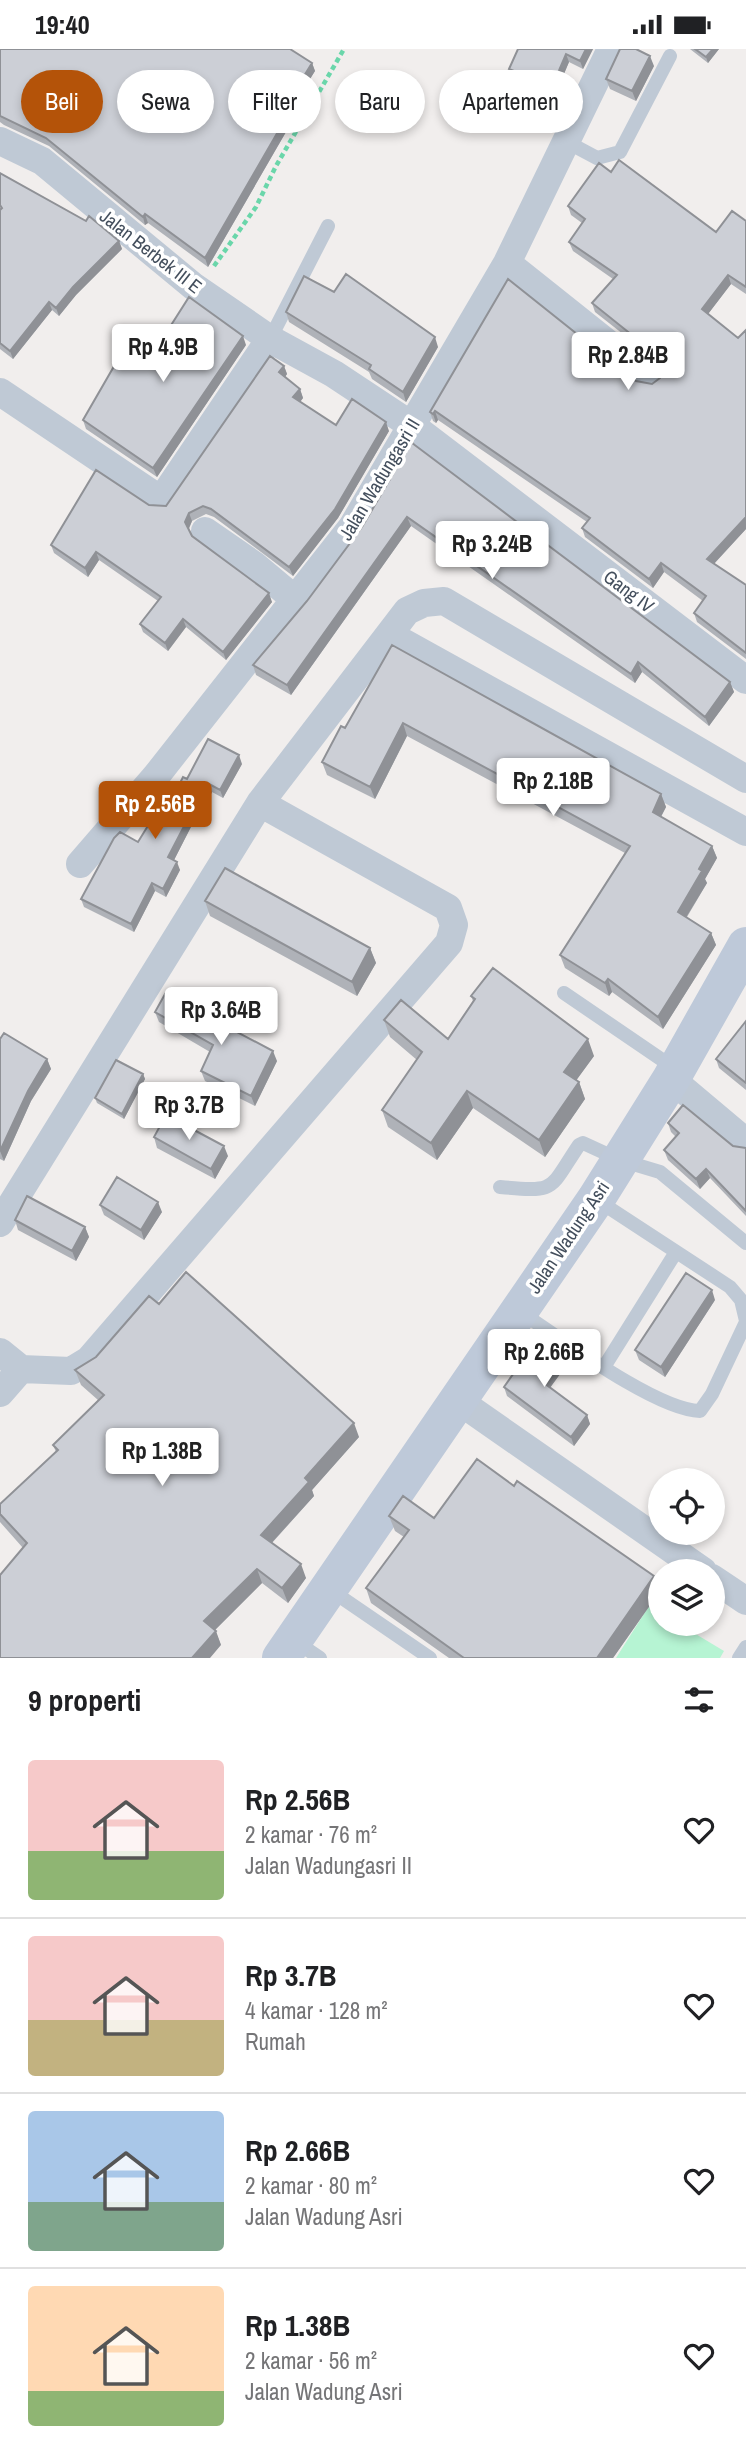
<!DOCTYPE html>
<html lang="id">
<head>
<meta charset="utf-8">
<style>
	:root { --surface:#fff; --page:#f2f2f2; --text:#202124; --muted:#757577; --line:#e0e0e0; --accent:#b45309 }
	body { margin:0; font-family:"Archivo Narrow",sans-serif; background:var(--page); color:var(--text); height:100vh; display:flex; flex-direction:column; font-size:26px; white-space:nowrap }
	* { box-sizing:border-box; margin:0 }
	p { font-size:23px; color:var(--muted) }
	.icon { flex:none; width:38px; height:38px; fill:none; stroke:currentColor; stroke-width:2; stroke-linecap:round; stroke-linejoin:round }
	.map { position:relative; height:1609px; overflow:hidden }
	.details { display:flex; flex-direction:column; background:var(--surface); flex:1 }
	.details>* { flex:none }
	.hud { position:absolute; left:21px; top:21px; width:705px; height:63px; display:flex; gap:14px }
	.tools { position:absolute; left:648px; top:1419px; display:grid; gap:14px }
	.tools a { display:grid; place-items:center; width:77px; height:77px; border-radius:50%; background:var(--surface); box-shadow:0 4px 10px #0003; font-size:35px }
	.price { position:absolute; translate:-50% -60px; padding:0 16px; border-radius:7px; background:#fff; color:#222; font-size:23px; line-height:46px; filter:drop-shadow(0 2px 4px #0008) }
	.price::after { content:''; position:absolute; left:50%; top:42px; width:21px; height:16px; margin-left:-10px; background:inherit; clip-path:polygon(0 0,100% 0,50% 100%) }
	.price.active { background:var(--accent); color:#fff }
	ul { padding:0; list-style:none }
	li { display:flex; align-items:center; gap:21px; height:175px; padding:0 28px }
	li+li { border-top:2px solid var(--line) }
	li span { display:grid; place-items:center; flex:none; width:196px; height:140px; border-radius:7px; color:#555 }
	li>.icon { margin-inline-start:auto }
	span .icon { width:84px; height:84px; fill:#fffc; stroke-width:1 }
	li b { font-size:30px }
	h2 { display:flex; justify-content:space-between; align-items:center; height:84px; padding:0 28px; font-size:30px }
	.chip { padding:0 24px; border-radius:32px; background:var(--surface); box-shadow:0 4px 10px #0003; font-size:24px; line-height:63px }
	.chip.active { background:var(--accent); color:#fff }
	.status { display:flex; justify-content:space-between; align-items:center; height:49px; padding:0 35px; background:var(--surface); direction:ltr }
	.status svg { height:19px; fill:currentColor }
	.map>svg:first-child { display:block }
	.green { fill:#b6f4d3 }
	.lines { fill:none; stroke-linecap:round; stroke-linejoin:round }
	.path { stroke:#6ad6aa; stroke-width:4.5; stroke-dasharray:5 3.5; stroke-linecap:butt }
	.service { stroke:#bfc9d5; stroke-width:14 }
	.minor { stroke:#bfc9d5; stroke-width:28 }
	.secondary { stroke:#bec9d9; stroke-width:38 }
	.wall { fill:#afb2b8 }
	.shaded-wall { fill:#8f9196 }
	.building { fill:#cccfd6; stroke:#8f9196; stroke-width:2 }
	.labels { text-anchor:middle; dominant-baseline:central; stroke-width:7; stroke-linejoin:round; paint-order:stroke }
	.street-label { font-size:19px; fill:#444f5d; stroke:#fff }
</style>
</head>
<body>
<div class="status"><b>19:40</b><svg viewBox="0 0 49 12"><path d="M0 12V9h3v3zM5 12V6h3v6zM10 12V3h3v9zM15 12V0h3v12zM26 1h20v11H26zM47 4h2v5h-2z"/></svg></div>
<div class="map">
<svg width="746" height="1609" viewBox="0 0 746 1609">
	<rect width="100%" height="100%" fill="#f1eeed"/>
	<path class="green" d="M649,1557L660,1564V1575H679L724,1602L720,1609H616Z"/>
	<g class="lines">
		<path class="path" d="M214,217L256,158L276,117L344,0"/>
		<path class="service" d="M567,93L597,109L620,103L670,7
			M270,290L328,177
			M564,944L674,1019
			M500,1138C558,1143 548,1142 579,1096L583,1094L620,1111L660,1123L746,1194
			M597,1151L730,1238L741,1251L746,1272
			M519,1262C560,1289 656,1361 700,1362L712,1345L746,1273
			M604,1318L676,1203
			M329,1540L430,1609
			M295,1592L320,1609
			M739,1609L746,1598"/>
		<path class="minor" d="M0,92L42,112L193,237L270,290L334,325L411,376L746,631
			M507,214L650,328
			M0,343L161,451L270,290
			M205,482L254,516L297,552
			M390,586L746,783
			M80,815L156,727L352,478L507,214L611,0
			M671,1030L746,1093
			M0,1174L260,754L407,562L424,554L444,552L746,730
			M0,1303L21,1320L71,1322L89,1311L449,894L454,876L448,859L260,754
			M0,1344L21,1320
			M456,1350L703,1522
			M712,1529L746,1552"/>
		<path class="secondary" d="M281,1609L596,1150L671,1030L746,897"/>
	</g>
	<path class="wall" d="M0,0L312,14L315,22L298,49L301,57L208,218L148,174L145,176L49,97L4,76L0,73Z
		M518,0H593L583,20L569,13L555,46L512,28L509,20Z
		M690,0H719L708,14Z
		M654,17L636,52L610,40L606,30Z
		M611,123L716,183L746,172V245L731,235L708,265L738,289L746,281V480L714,515L746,536V610L697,573L694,564L703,552L664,523L653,539L585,488L582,479L587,473L438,371L436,374L433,372L430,363L636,332L652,335L660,329L662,317L661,315L595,263L592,254L613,230L573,202L569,193L582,174L571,166L568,157Z
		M0,124L119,192L122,200L76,246L59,267L52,261L13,310L0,300Z
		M334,243L438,298L406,353L372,330L369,323L289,273L286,263Z
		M246,296L157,428L86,380L83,371Z
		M284,317L287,325L285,328L300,340L303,349L300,353L336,376L389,382L338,469L293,527L214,468L206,465L192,472L189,480L192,487L272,553L226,611L186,578L168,602L143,583L140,575L158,552L99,511L88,528L54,504L51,496L149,456L166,457Z
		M413,391L415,396L730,633L734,643L709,677L642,623L635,634L411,477L291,646L256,626L253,616L307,552L362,478Z
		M392,596L661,745L666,758L661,768L712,797L717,809L705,830L707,834L687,868L711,884L716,896L663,980L612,943L609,947L565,919L560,906L625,804L407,687L375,750L327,726L322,713L345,679Z
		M242,715L223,749L212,743L198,772L195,770L174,811L180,821L166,848L155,842L134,883L84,858L81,850L138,793L187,730Z
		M205,852L370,899L376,914L357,947L210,867Z
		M471,947L594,1007L576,1031L579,1033L585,1050L545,1108L473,1059L437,1111L388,1078L382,1061L417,1011L390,988L384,971L448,990L473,952Z
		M155,963L277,1012L255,1057L205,1032L201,1022L210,1003L159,973Z
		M746,972V1041L719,1019L716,1010Z
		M0,990L47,1010L51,1020L31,1052L4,1112L0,1110Z
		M143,1025L145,1030L124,1070L97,1054L95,1049Z
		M668,1074L733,1097L746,1099V1167L710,1129L700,1140L668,1111L664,1101L676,1088L671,1083Z
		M154,1088L228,1107L215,1130L157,1099Z
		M100,1156L162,1163L144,1191L104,1166Z
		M15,1171L85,1178L89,1188L76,1212L18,1181Z
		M715,1251L665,1328L639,1311L635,1301Z
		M159,1255L359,1388L312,1441L314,1447L272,1494L306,1529L288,1554L262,1534L215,1581L221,1596L23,1499L0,1473V1455L56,1403L53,1396L98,1351L81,1336L75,1321L96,1308Z
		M566,1317L550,1338L587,1366L590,1375L574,1397L507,1347L504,1338Z
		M514,1437L660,1542L613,1609H449L371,1554L366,1539L404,1488L395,1482L389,1467L434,1469Z"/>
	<path class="shaded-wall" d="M586,0H593L583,20L580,12Z
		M713,0H719L708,14L706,8Z
		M566,5L569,13L555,46L552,38Z
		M650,7L654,17L636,52L632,42Z
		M312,14L315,22L298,49L301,57L208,218L205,209L293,45Z
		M145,165L148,174L145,176L143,168Z
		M119,192L122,200L76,246L59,267L56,259L73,238Z
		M728,226L731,235L705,269L702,260Z
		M49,253L52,261L13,310L10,302Z
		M243,287L246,296L157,428L153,419Z
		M435,288L438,298L406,353L403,343Z
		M284,317L287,325L282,332L279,323Z
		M300,340L303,349L297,357L293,348Z
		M435,362L438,371L436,374L433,365Z
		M386,373L389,382L338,469L293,527L289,518Z
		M189,464L192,472L188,481L185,473Z
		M407,468L411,477L291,646L287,636Z
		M746,468V480L710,519L707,510Z
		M96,503L99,511L88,528L85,519Z
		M661,514L664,523L653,539L649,530Z
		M269,544L272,553L226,611L223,603Z
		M183,570L186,578L168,602L165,594Z
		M638,613L642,623L635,634L631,625Z
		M730,633L734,643L709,677L705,668Z
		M403,674L407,687L375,750L370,738Z
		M239,706L242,715L223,749L220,741Z
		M209,735L212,743L198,772L195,764Z
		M661,745L666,758L657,775L653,763Z
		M192,762L195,770L171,817L168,808Z
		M712,797L717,809L705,830L707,834L682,875L678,863L699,820Z
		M177,813L180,821L166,848L163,840Z
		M152,834L155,842L134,883L131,875Z
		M711,884L716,896L663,980L658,968Z
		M370,899L376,914L357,947L352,933Z
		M608,930L612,943L609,947L605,934Z
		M588,990L594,1007L570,1040L564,1023Z
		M273,1002L277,1012L255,1057L251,1047Z
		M47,1010L51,1020L31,1052L4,1112L0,1102L28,1042Z
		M143,1025L145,1030L124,1070L122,1065Z
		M579,1033L585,1050L545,1108L539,1091Z
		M467,1042L473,1059L437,1111L431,1094Z
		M224,1097L228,1107L215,1130L211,1120Z
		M706,1120L710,1129L700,1140L696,1130Z
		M158,1153L162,1163L144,1191L141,1181Z
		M85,1178L89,1188L76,1212L72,1202Z
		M712,1241L715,1251L665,1328L661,1318Z
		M562,1308L566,1317L547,1343L544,1334Z
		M587,1366L590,1375L574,1397L571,1388Z
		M354,1374L359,1388L312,1441L314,1447L266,1500L261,1486L305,1429Z
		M301,1515L306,1529L288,1554L282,1539Z
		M257,1520L262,1534L210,1586L204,1572Z
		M654,1527L660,1542L613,1609H597Z
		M216,1582L221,1596L210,1609H192Z"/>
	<path class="building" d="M0,0H290L312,14L293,45L298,48L205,209L145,165L143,168L46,89L0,67Z
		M518,0H586L580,12L566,5L552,38L509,20Z
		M620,0H636L650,7L632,42L606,30Z
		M695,0H713L706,8Z
		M619,111L716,183L732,162L746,172V238L728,226L702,260L738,289L746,281V468L707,510L746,536V604L694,564L706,547L661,514L649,530L582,479L590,469L435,362L433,365L430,363L508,230L636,332L652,335L660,329L662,314L658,307L592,254L617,226L569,193L585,170L568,157L599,114L611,123Z
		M0,124L86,172L89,167L119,192L73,238L56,259L49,253L10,302L0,294V161L2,159L0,156Z
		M346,225L435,288L403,343L369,320L371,316L286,263L304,227L334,243Z
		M189,248L243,287L153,419L83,371L124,300L147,314Z
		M270,307L284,317L279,323L300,340L293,348L336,376L352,350L386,373L335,460L289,518L211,460L203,457L189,464L185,473L192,487L269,544L223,603L183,570L165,594L140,575L161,548L96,503L85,519L51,496L96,421L149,456L166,457Z
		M413,391L412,394L730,633L705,668L638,613L631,625L407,468L287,636L253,616L307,552L362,478Z
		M392,596L661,745L653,763L712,797L699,820L702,822L678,863L711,884L658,968L608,930L605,934L560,906L630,797L403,674L370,738L322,713L341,677L345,679Z
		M208,690L239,706L220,741L209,735L195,764L192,762L168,808L177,813L163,840L152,834L131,875L81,850L114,789L120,783L138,793L165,749L171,752L183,728L187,730Z
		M225,819L370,899L352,933L205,852Z
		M493,919L588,990L564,1023L579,1033L539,1091L467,1042L431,1094L382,1061L422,1003L384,971L401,951L448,990L475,950L471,947Z
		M165,945L273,1002L251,1047L201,1022L213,996L155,963Z
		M746,972V1034L716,1010Z
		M4,984L47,1010L28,1042L0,1102V990Z
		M116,1011L143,1025L122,1065L95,1049Z
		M683,1056L733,1097L746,1099V1162L706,1120L696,1130L664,1101L679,1084L668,1074Z
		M166,1066L224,1097L211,1120L154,1088Z
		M117,1128L158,1153L141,1181L100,1156Z
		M27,1147L85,1178L72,1202L15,1171Z
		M186,1223L354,1374L305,1429L309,1433L261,1486L301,1515L282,1539L257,1520L204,1572L216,1582L192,1609H0V1526L27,1494L0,1465V1455L58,1401L53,1396L104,1346L75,1321L96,1308L149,1247L159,1255Z
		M686,1224L712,1241L661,1318L635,1301Z
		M538,1290L562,1308L544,1334L587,1366L571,1388L504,1338Z
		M477,1410L514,1437L517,1432L654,1527L597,1609H464L366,1539L409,1481L389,1467L403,1447L434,1469Z"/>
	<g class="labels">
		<g class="street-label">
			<text transform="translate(151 202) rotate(38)">Jalan Berbek III E</text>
			<text transform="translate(379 430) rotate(-59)">Jalan Wadungasri II</text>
			<text transform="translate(629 542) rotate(37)">Gang IV</text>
			<text transform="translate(568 1188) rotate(-56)">Jalan Wadung Asri</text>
		</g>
	</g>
</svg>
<div class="tools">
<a><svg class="icon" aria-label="locate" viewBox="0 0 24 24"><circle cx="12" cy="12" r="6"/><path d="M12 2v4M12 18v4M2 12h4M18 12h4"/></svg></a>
<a><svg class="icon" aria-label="layers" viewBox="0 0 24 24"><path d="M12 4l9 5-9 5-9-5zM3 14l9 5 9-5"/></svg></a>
</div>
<b class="price" style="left:163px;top:335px">Rp 4.9B</b>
<b class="price" style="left:628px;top:343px">Rp 2.84B</b>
<b class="price" style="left:492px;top:532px">Rp 3.24B</b>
<b class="price" style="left:553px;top:769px">Rp 2.18B</b>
<b class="price active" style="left:155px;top:792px">Rp 2.56B</b>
<b class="price" style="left:221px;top:998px">Rp 3.64B</b>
<b class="price" style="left:189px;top:1093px">Rp 3.7B</b>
<b class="price" style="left:544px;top:1340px">Rp 2.66B</b>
<b class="price" style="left:162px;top:1439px">Rp 1.38B</b>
<div class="hud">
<a class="chip active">Beli</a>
<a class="chip">Sewa</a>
<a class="chip">Filter</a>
<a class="chip">Baru</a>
<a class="chip">Apartemen</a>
</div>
</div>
<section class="details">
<h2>9 properti<svg class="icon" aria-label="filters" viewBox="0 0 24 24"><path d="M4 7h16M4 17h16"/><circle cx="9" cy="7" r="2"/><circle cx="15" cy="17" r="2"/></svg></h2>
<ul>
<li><span style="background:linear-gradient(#f6c9c9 65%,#8fb573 0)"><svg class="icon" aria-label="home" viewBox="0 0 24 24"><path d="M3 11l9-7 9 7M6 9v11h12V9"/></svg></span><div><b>Rp 2.56B</b><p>2 kamar · 76 m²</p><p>Jalan Wadungasri II</p></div><svg class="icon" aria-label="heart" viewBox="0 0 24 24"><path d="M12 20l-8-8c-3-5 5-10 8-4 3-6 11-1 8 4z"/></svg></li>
<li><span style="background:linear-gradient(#f6c9c9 60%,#c2b280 0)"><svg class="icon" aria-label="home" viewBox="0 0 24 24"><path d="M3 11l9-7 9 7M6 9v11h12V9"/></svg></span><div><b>Rp 3.7B</b><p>4 kamar · 128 m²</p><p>Rumah</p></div><svg class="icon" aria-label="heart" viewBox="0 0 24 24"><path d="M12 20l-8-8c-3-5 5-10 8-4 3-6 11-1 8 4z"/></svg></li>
<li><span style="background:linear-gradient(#a9c7e8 65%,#7fa58c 0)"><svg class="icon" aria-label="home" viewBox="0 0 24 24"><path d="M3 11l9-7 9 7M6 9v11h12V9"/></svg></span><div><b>Rp 2.66B</b><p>2 kamar · 80 m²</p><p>Jalan Wadung Asri</p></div><svg class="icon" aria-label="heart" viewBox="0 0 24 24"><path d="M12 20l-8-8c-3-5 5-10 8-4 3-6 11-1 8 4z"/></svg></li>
<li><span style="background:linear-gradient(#ffd9b3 75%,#8fb573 0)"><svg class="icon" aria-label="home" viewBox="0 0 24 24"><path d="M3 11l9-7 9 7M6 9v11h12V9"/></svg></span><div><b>Rp 1.38B</b><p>2 kamar · 56 m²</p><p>Jalan Wadung Asri</p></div><svg class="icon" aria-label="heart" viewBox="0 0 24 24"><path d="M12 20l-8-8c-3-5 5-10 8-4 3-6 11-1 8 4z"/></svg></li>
</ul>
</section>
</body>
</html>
